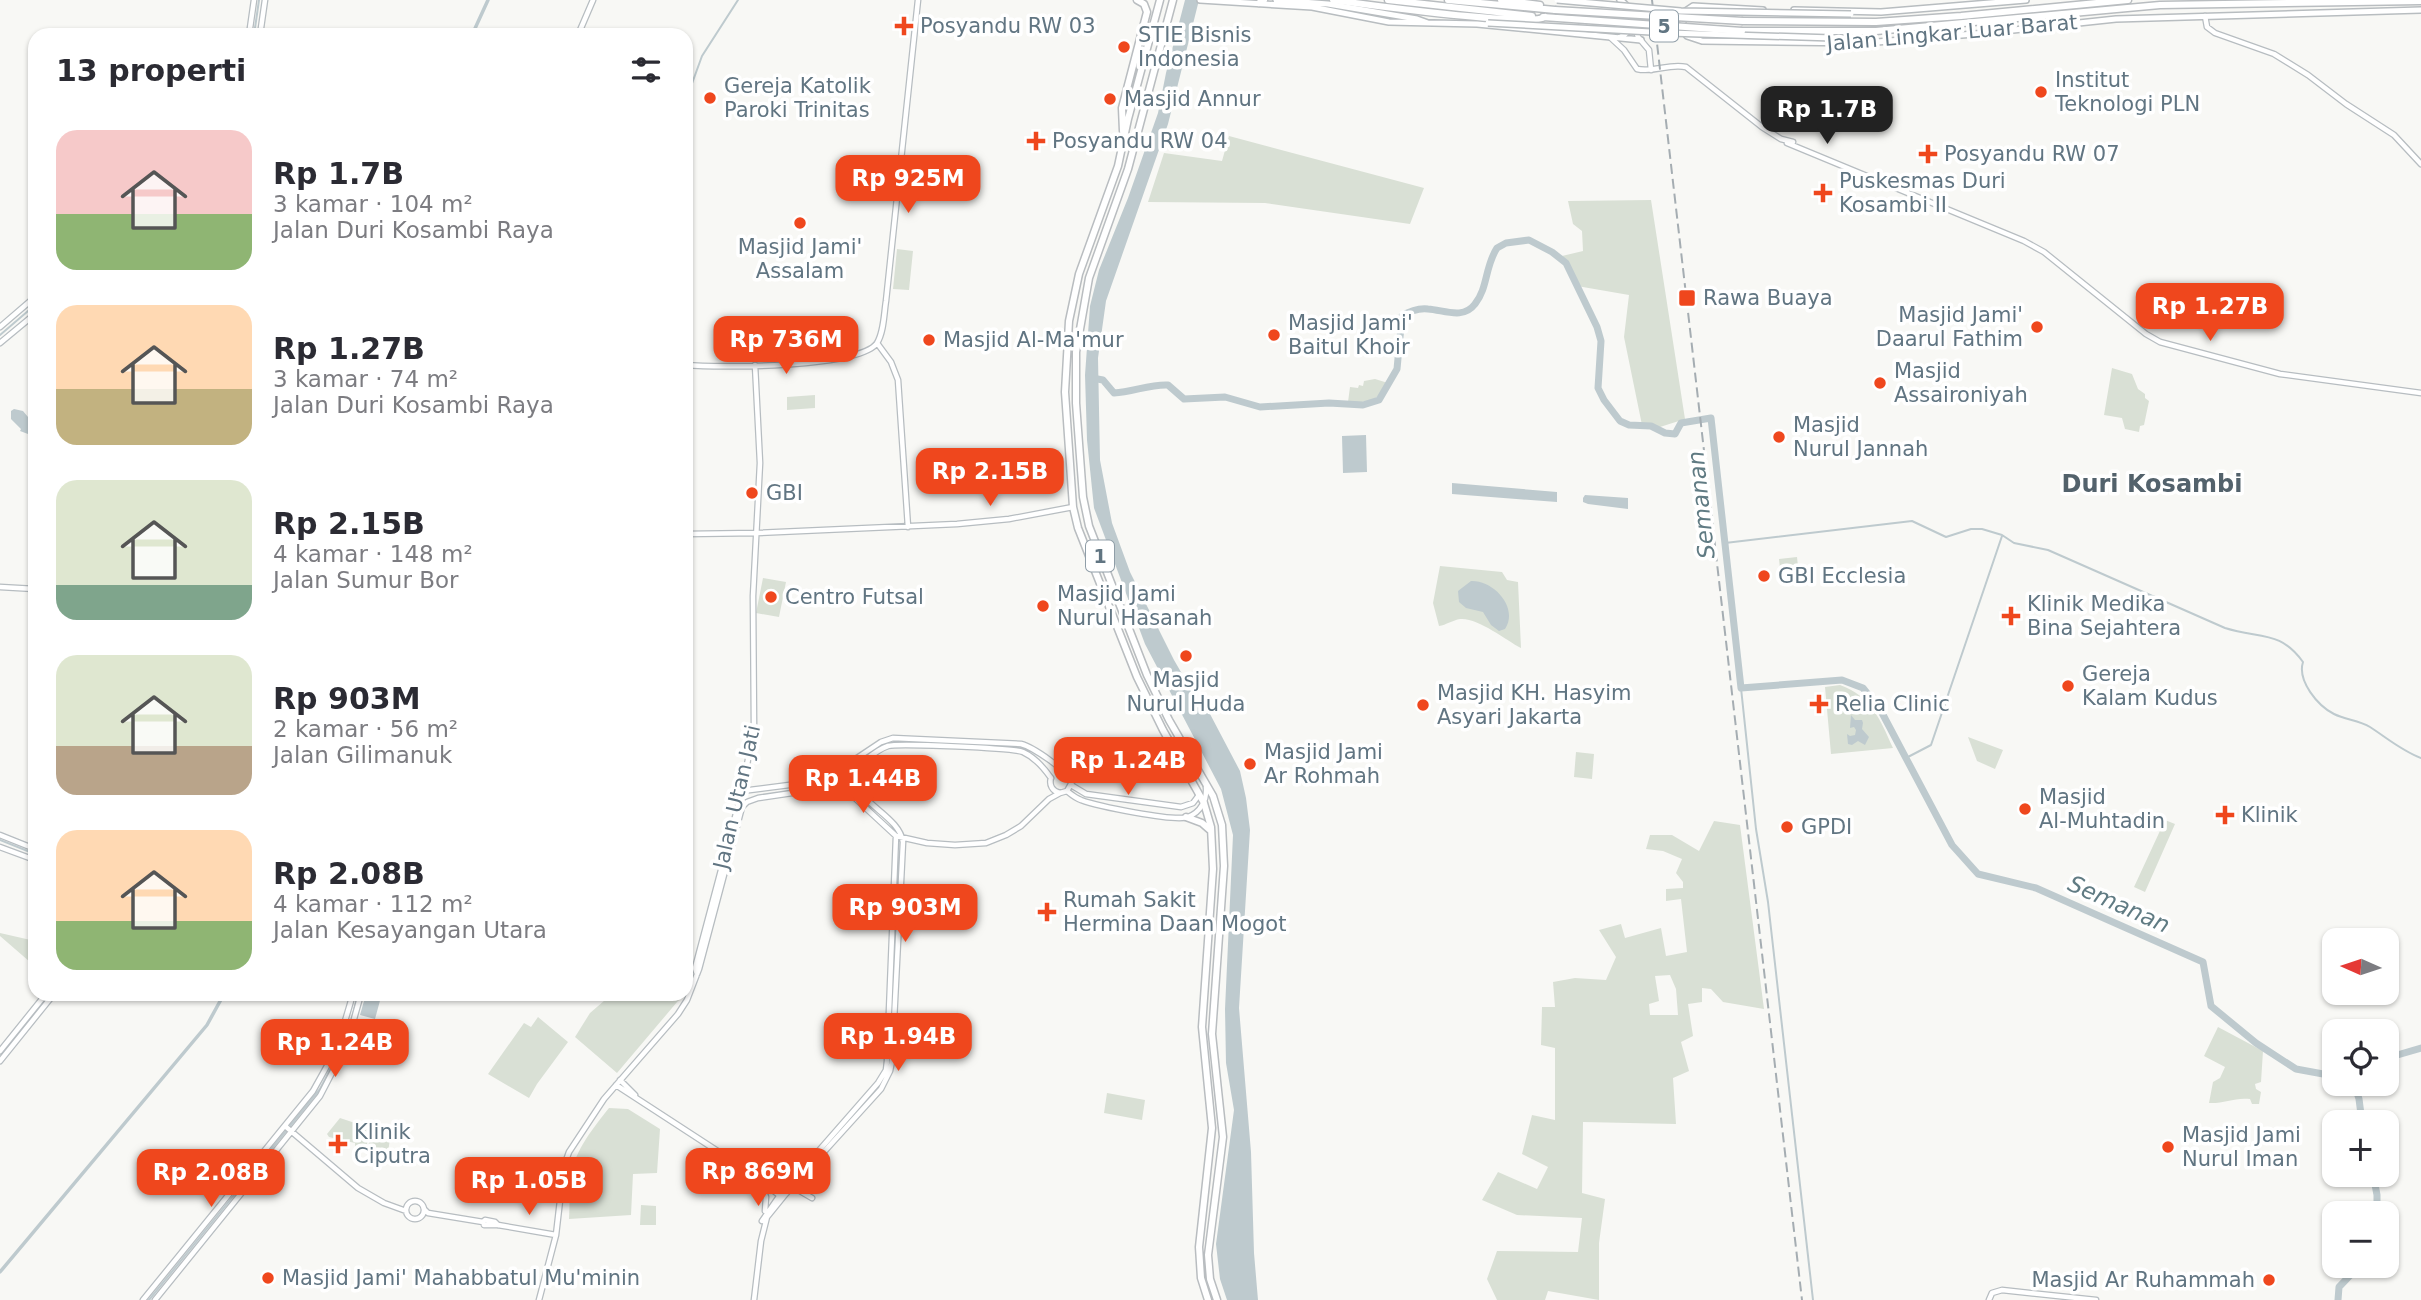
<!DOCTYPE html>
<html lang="id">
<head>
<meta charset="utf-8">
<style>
	:root { --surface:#fff; --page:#f2f2f3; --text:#2b2b33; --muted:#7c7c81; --accent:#ef471d }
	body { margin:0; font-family:"DejaVu Sans",sans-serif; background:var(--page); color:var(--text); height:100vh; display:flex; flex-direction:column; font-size:26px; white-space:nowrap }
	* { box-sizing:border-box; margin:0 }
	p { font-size:23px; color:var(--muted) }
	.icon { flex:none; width:38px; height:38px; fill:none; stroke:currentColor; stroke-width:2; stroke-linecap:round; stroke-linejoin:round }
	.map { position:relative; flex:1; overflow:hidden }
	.sheet { position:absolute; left:28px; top:28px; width:665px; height:973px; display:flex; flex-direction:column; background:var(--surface); border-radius:21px; box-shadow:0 2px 5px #0004 }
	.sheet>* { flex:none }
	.needle { width:46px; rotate:273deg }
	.tools { position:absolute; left:2322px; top:928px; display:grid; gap:14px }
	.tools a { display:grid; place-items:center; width:77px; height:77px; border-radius:14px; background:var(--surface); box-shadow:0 2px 5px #0004; font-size:35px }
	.price { position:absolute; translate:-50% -60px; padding:0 16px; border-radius:14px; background:var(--accent); color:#fff; font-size:23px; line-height:46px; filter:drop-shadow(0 2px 4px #0008) }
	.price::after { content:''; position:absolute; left:50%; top:42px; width:21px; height:16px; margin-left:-10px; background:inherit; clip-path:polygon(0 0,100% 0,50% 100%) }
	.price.current { background:#222; color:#fff }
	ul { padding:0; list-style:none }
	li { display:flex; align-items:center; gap:21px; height:175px; padding:0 28px }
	li span { display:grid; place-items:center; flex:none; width:196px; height:140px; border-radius:21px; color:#555 }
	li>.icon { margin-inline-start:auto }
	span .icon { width:84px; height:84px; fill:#fffc; stroke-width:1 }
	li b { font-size:30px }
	h2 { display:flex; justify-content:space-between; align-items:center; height:84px; padding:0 28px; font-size:30px }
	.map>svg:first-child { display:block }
	.green { fill:#d9e0d5; fill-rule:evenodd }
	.water { fill:#becace }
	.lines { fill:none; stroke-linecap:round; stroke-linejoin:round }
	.stream { stroke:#becace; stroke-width:2 }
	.canal { stroke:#becace; stroke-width:3.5 }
	.river { stroke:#becace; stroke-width:7 }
	.secondary-casing { stroke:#b7bdc1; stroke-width:7 }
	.primary-casing { stroke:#b8bdc0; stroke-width:8 }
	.highway-casing { stroke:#b9bdc0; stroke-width:9 }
	.secondary { stroke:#fff; stroke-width:4.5 }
	.primary { stroke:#fff; stroke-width:5 }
	.highway { stroke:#fff; stroke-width:6 }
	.rail { stroke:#a5adb2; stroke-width:2; stroke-dasharray:10 5; stroke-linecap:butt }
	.primary-bridge-casing { stroke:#b8bdc0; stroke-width:8; stroke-linecap:butt }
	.highway-bridge-casing { stroke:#b9bdc0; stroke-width:9; stroke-linecap:butt }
	.primary-bridge { stroke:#fff; stroke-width:5 }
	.highway-bridge { stroke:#fff; stroke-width:6 }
	.poi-dot { fill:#ef471d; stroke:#fff; stroke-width:2.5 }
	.labels { text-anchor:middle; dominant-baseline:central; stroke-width:7; stroke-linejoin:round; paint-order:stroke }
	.shield { fill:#fff; stroke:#909ea8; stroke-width:2 }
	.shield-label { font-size:19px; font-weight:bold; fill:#617582 }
	.poi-label { font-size:21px; fill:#617582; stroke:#fff; text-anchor:start }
	.street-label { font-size:21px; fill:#617582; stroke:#fff }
	.water-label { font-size:23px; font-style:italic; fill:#607b83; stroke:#fff }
	.quarter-label { font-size:24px; font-weight:bold; fill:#53626c; stroke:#fff }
</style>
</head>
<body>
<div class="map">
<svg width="2421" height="1300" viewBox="0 0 2421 1300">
	<rect width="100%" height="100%" fill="#f8f8f5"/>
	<path class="green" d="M1229,136L1424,188L1410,224L1265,203L1148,202L1164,153L1222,161Z
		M1651,200L1685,419L1660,427L1642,425L1624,337L1629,295L1577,286L1562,256L1583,251L1582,231L1573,224L1568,201Z
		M897,249L913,251L909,290L893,289Z
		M2112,368L2132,374L2138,389L2145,394V398L2149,401L2144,425L2140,426L2139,432L2125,429L2122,418L2104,415Z
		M1375,379L1388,383C1378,402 1367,403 1348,402L1350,387L1358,388L1359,385L1363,386L1364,381Z
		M815,395V408L787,410V397Z
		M1797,557L1799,576L1781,578L1779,559Z
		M1440,566L1502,572L1507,580L1518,582L1521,648C1506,640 1477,617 1460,619C1453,620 1446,625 1439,626L1433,603Z
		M763,578L786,582L779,617L756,613Z
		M1840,685C1871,696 1880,719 1893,748L1831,754L1825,687Z
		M1968,737L2003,750L1995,769L1977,761Z
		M1576,752L1594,754L1592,779L1574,777Z
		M2165,820L2175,824L2145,892L2134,887Z
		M1714,821L1740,825L1764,1009L1723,1002L1711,989L1702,988V1002L1688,1004L1693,1036L1681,1042L1689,1071L1673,1078L1676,1124L1583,1122L1582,1193L1605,1199L1599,1243V1300L1548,1291L1545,1300H1497L1487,1279L1497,1251L1578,1252L1582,1218L1517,1215L1482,1200L1498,1172L1537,1189L1548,1167L1522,1154L1532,1115L1555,1120V1048L1541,1045L1542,1007H1555L1553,982L1575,978L1606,980L1616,957L1599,930L1621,924L1625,938L1661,928L1666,956L1687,952L1681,899L1666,901V889L1683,888V882L1676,873L1682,859L1663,851L1646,849L1650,835H1672L1699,851ZM1670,975L1676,989L1678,1015H1650L1649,1004L1659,1001L1655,976Z
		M0,933L35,941V955L30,962L0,936Z
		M612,994L683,995L617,1073L575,1037L590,1013Z
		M538,1017L568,1042L537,1084L529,1098L488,1074L524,1023L531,1027Z
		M2218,1027L2263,1051L2261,1082L2255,1084L2256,1089L2261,1092L2259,1104H2252L2250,1099C2235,1097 2223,1104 2209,1103L2213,1082L2220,1078L2225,1067L2204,1056Z
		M1107,1093L1145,1100L1142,1120L1104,1113Z
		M609,1108L628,1109L660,1129L657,1173L633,1174L631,1215L569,1219C570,1205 569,1189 571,1175C575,1150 594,1127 609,1108Z
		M340,1118L370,1128L366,1149L355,1150V1143L329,1137L327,1134Z
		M370,1134L390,1137L388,1154L368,1151Z
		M641,1205L656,1206V1225H640Z"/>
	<path class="water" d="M1185,0H1199L1168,124L1106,301L1098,358L1100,460L1112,523L1130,572L1174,660L1196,698L1210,714L1240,771L1246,798L1250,830L1239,1008L1251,1152L1254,1253L1258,1300H1227L1220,1279L1216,1244L1234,1110L1226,1063L1225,1009L1233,835L1221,789L1145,644L1094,508L1087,440L1085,375L1090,306L1099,270L1128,198L1158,113L1166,73Z
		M14,409L23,411L28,417V420L34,426L33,431L28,434L20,431L21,429L11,419V411Z
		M1366,435L1367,472L1343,473L1342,436Z
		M1452,483L1557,492V502L1452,494Z
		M1585,495L1628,498V509L1588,504L1583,502V498Z
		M1471,581C1494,580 1519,608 1505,629L1499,631L1491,625L1483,612L1466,608L1459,602L1458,591Z
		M1851,715L1855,720H1862L1863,723L1862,729L1869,737L1865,745L1858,741L1852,745L1848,744L1847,734L1850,736L1855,735L1856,730L1854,727L1850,728Z
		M366,994L381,997L375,1019L360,1015Z"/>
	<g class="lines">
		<path class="stream" d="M254,35L259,0
			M686,100L702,56L738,0
			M0,335L35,305
			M1725,543L1912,521L1946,537L1971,529H1982L2002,535L2014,543L2048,550L2225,628C2260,639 2280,630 2303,662C2297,681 2318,706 2334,714C2346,720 2359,720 2370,727C2387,738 2402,751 2421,758
			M1741,688L1756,829L1768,902L1813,1300
			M1906,758L1931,745L2002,536
			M0,840L35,854
			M349,1031L358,994
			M149,1300L320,1089L346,1039"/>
		<path class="canal" d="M472,35L488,0
			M0,1272L207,1025L224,994"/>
		<path class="river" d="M1092,378L1103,380L1114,393C1133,392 1150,384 1168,385L1184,399L1225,397L1260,407L1329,403L1363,405L1379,400L1397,369L1402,316C1410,311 1419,308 1428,309C1444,310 1463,320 1475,304C1488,288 1485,266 1497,248L1506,243L1529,240L1552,252L1566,263L1597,327L1601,341L1598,388L1604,400L1620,421L1629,425L1651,426L1665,433L1675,434L1681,423L1711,418L1741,688L1842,680L1863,688L1881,711L1952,845L1978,874L2036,888L2203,962L2211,1006L2256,1043L2296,1069L2334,1076
			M2387,1058L2421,1048
			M2354,1083L2359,1099L2362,1122
			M2373,1174L2377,1195V1213
			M2338,1300L2339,1287L2360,1265"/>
		<defs>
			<path id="secondary" d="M2205,16L2207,27L2215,33L2274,54L2308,75L2346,104L2394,135L2421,164
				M1633,21L1638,37L1649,50L1651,70
				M249,35L254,0
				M260,35L265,0
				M578,35L593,0
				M1611,38L1624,50L1637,69C1654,73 1669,63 1686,67L1762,127L1781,139L1793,142
				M1787,143L2024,241L2044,252L2146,334L2160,342L2280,374L2421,393
				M0,327L35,297
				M0,343L35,314
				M877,343L891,362L898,380L908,527
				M686,365C717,368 860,368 877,343C884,332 884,313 886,301L918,0
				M686,534L757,533L957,524L1009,519L1073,507
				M0,587L35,589
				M851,762L881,742L893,738L1021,744C1033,747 1068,771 1072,782L1067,791
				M856,767C866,760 876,750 888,746C898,743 1013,748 1023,752C1034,757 1044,768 1051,778
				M1051,778C1049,785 1052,791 1060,793L1067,791
				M843,782L836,774L838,765L848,761L856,767
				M847,782L856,799L896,836L927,843L955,845L986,843L1006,835L1021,826L1049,799L1060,793
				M1071,785L1086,794L1181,807L1193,803L1199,795
				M829,789L851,794
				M742,791L820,781L836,774
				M1067,791C1072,795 1075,798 1081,800C1097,806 1174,822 1188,817C1201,812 1207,800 1206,787
				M0,835L35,849
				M0,847L35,860
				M697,974L695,968L742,791L754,728L753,596L760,463L755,365
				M0,1051L46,994
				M0,1061L54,994
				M620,1080L635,1095
				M616,1085L742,1167L779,1195
				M285,1126L358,1188L384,1203L406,1211
				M761,1183L766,1197L765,1211
				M795,1184L800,1191L812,1198
				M406 1210a9 9 0 1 1 18 0a9 9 0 1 1-18 0Z
				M424,1209L428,1213L483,1222L484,1225H498L556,1235
				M762,1221L780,1195L878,1083L886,1070L887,1061L896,836
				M483,1222L485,1220L495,1222L498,1225
				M143,1300L313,1091L337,1048L353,994
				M155,1300L320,1096L347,1044L361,994
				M539,1300L556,1235L564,1166L569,1152L604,1099L678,1014L687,1000L699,969L742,807L747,802L758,798L826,788L850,782L856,776V767
				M754,1300L761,1241L767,1217L784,1196L881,1089L890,1071L892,1061L903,842C899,817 863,806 853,780
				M1989,1300L1992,1293L2002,1290L2096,1300"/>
			<path id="primary" d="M1200,0L1312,7L1389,22L1477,24L1641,40
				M1276,0L1328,4L1417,19L1428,23
				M1763,10L1693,6L1684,12L1682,30L1687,36L1702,41L1865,43L1986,33L2116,19L2421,10
				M1794,10L1881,12L2026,0
				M1619,38C1637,29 1635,10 1620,0"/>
			<path id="highway" d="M1160,0L1128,119L1118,166L1079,274L1069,321L1065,392L1073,507L1078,528L1137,677L1163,730L1204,803L1211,827L1213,869L1202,1027L1212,1128L1199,1247L1201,1278L1208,1300
				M1173,0L1128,169L1089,278L1076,352V403L1083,497L1089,526L1147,675L1169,720L1213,796L1222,825L1224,866L1212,1034L1223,1137L1208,1255L1210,1279L1217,1300
				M1333,0C1362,4 1530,27 1545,17
				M1388,0L1532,16
				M1448,0L1555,10
				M1501,0L1540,5
				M1259,3L1264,0
				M1543,17L1586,20
				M1743,21L1876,22L1961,16L2128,0
				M1742,31H1876L2160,5L2421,1
				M1123,131L1122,108L1147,12L1144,4L1137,0
				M1186,817L1202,823L1210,830"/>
		</defs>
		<use href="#secondary" class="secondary-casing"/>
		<use href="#primary" class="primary-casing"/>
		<use href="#highway" class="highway-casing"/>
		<use href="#secondary" class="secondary"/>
		<use href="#primary" class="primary"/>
		<use href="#highway" class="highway"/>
		<path class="rail" d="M1652,0L1802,1300"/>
		<defs>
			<path id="primary-bridge" d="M1557,0L1681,11L1851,14
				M1488,23L1669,33L1864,39"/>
			<path id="highway-bridge" d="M1555,10L1743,21
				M1586,20L1742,31"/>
		</defs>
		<use href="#primary-bridge" class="primary-bridge-casing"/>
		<use href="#highway-bridge" class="highway-bridge-casing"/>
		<use href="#primary-bridge" class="primary-bridge"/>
		<use href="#highway-bridge" class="highway-bridge"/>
	</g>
	<g class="poi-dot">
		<path d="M900.5 15.5h7v7h7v7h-7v7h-7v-7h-7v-7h7z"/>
		<circle cx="1124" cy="47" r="7"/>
		<circle cx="2041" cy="92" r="7"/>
		<circle cx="710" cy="98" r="7"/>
		<circle cx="1110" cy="99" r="7"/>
		<path d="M1032.5 130.5h7v7h7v7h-7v7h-7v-7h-7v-7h7z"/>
		<path d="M1924.5 143.5h7v7h7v7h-7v7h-7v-7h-7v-7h7z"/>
		<path d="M1819.5 182.5h7v7h7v7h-7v7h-7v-7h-7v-7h7z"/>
		<circle cx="800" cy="223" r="7"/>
		<rect x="1678" y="289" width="18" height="18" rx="3.5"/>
		<circle cx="2037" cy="327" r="7"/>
		<circle cx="1274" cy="335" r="7"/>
		<circle cx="929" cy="340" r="7"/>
		<circle cx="1880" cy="383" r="7"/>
		<circle cx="1779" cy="437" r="7"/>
		<circle cx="752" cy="493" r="7"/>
		<circle cx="1764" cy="576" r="7"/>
		<circle cx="771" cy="597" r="7"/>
		<circle cx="1043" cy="606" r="7"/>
		<path d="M2007.5 605.5h7v7h7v7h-7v7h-7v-7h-7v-7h7z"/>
		<circle cx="1186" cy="656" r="7"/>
		<circle cx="2068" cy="686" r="7"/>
		<path d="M1815.5 693.5h7v7h7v7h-7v7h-7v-7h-7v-7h7z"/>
		<circle cx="1423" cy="705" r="7"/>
		<circle cx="1250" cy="764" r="7"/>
		<circle cx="2025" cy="809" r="7"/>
		<path d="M2221.5 804.5h7v7h7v7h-7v7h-7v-7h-7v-7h7z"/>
		<circle cx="1787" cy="827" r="7"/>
		<path d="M1043.5 901.5h7v7h7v7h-7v7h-7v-7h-7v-7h7z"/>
		<path d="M334.5 1133.5h7v7h7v7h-7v7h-7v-7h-7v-7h7z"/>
		<circle cx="2168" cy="1147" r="7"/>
		<circle cx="268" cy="1278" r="7"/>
		<circle cx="2269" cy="1280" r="7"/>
	</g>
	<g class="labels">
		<g class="shield">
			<rect x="1650" y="10.5" width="28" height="31" rx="5"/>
			<rect x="1086" y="540.5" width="28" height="31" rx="5"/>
		</g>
		<g class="shield-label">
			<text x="1664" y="26">5</text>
			<text x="1100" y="556">1</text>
		</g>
		<g class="poi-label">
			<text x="920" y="26">Posyandu RW 03</text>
			<text x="1138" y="35">STIE Bisnis<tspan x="1138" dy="24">Indonesia</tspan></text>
			<text x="2055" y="80">Institut<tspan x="2055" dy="24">Teknologi PLN</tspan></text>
			<text x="724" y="86">Gereja Katolik<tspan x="724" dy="24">Paroki Trinitas</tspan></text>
			<text x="1124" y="99">Masjid Annur</text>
			<text x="1052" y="141">Posyandu RW 04</text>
			<text x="1944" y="154">Posyandu RW 07</text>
			<text x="1839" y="181">Puskesmas Duri<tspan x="1839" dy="24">Kosambi II</tspan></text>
			<text x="800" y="247" text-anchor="middle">Masjid Jami'<tspan x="800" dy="24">Assalam</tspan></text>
			<text x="1703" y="298">Rawa Buaya</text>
			<text x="2023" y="315" text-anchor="end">Masjid Jami'<tspan x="2023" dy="24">Daarul Fathim</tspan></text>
			<text x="1288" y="323">Masjid Jami'<tspan x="1288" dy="24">Baitul Khoir</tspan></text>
			<text x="943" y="340">Masjid Al-Ma'mur</text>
			<text x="1894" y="371">Masjid<tspan x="1894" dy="24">Assaironiyah</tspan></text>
			<text x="1793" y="425">Masjid<tspan x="1793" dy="24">Nurul Jannah</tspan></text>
			<text x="766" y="493">GBI</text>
			<text x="1778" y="576">GBI Ecclesia</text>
			<text x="1057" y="594">Masjid Jami<tspan x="1057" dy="24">Nurul Hasanah</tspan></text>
			<text x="785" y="597">Centro Futsal</text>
			<text x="2027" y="604">Klinik Medika<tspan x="2027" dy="24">Bina Sejahtera</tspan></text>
			<text x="2082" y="674">Gereja<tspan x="2082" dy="24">Kalam Kudus</tspan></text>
			<text x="1186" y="680" text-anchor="middle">Masjid<tspan x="1186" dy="24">Nurul Huda</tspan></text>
			<text x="1437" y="693">Masjid KH. Hasyim<tspan x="1437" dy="24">Asyari Jakarta</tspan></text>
			<text x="1835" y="704">Relia Clinic</text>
			<text x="1264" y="752">Masjid Jami<tspan x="1264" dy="24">Ar Rohmah</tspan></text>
			<text x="2039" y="797">Masjid<tspan x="2039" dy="24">Al-Muhtadin</tspan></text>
			<text x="2241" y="815">Klinik</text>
			<text x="1801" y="827">GPDI</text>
			<text x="1063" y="900">Rumah Sakit<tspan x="1063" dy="24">Hermina Daan Mogot</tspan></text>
			<text x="354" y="1132">Klinik<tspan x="354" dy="24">Ciputra</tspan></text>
			<text x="2182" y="1135">Masjid Jami<tspan x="2182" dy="24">Nurul Iman</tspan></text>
			<text x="282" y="1278">Masjid Jami' Mahabbatul Mu'minin</text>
			<text x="2255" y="1280" text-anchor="end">Masjid Ar Ruhammah</text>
		</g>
		<g class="street-label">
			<text transform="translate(1952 33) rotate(-5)">Jalan Lingkar Luar Barat</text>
			<text transform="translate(737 797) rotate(-77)">Jalan Utan Jati</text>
		</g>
		<g class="water-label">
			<text transform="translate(1701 505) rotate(-96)">Semanan</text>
			<text transform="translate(2119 904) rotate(24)">Semanan</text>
		</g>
		<g class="quarter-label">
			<text x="2152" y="484">Duri Kosambi</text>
		</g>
	</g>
</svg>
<div class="tools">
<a><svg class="needle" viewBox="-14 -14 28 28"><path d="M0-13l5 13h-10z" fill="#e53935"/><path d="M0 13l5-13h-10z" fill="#7c7c81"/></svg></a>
<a><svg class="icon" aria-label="locate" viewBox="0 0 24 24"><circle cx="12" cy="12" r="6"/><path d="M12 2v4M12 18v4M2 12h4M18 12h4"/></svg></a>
<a>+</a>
<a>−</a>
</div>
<b class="price current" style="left:1827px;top:146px">Rp 1.7B</b>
<b class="price" style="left:908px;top:215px">Rp 925M</b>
<b class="price" style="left:2210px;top:343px">Rp 1.27B</b>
<b class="price" style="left:786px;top:376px">Rp 736M</b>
<b class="price" style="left:990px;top:508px">Rp 2.15B</b>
<b class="price" style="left:1128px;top:797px">Rp 1.24B</b>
<b class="price" style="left:863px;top:815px">Rp 1.44B</b>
<b class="price" style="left:905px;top:944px">Rp 903M</b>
<b class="price" style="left:898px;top:1073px">Rp 1.94B</b>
<b class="price" style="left:335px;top:1079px">Rp 1.24B</b>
<b class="price" style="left:758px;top:1208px">Rp 869M</b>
<b class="price" style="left:211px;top:1209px">Rp 2.08B</b>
<b class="price" style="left:529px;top:1217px">Rp 1.05B</b>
<section class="sheet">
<h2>13 properti<svg class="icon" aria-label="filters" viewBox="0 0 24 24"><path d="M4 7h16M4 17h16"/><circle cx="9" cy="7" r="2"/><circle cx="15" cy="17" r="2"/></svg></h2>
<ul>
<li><span style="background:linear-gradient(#f6c9c9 60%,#8fb573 0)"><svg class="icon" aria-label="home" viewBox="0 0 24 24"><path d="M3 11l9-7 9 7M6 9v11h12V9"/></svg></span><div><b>Rp 1.7B</b><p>3 kamar · 104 m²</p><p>Jalan Duri Kosambi Raya</p></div></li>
<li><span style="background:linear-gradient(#ffd9b3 60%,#c2b280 0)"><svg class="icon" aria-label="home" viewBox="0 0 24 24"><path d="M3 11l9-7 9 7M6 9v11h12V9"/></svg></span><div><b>Rp 1.27B</b><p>3 kamar · 74 m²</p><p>Jalan Duri Kosambi Raya</p></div></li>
<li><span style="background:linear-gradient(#dfe7d0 75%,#7fa58c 0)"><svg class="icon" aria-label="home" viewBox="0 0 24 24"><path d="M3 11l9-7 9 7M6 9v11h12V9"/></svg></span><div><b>Rp 2.15B</b><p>4 kamar · 148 m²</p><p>Jalan Sumur Bor</p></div></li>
<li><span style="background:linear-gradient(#dfe7d0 65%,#b9a48a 0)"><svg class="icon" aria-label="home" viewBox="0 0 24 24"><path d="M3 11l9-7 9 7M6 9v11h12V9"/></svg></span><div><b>Rp 903M</b><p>2 kamar · 56 m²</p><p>Jalan Gilimanuk</p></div></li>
<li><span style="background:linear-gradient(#ffd9b3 65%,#8fb573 0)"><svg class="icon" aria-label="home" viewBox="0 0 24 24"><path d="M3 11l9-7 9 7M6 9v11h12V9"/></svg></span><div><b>Rp 2.08B</b><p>4 kamar · 112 m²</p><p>Jalan Kesayangan Utara</p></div></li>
</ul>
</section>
</div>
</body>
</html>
